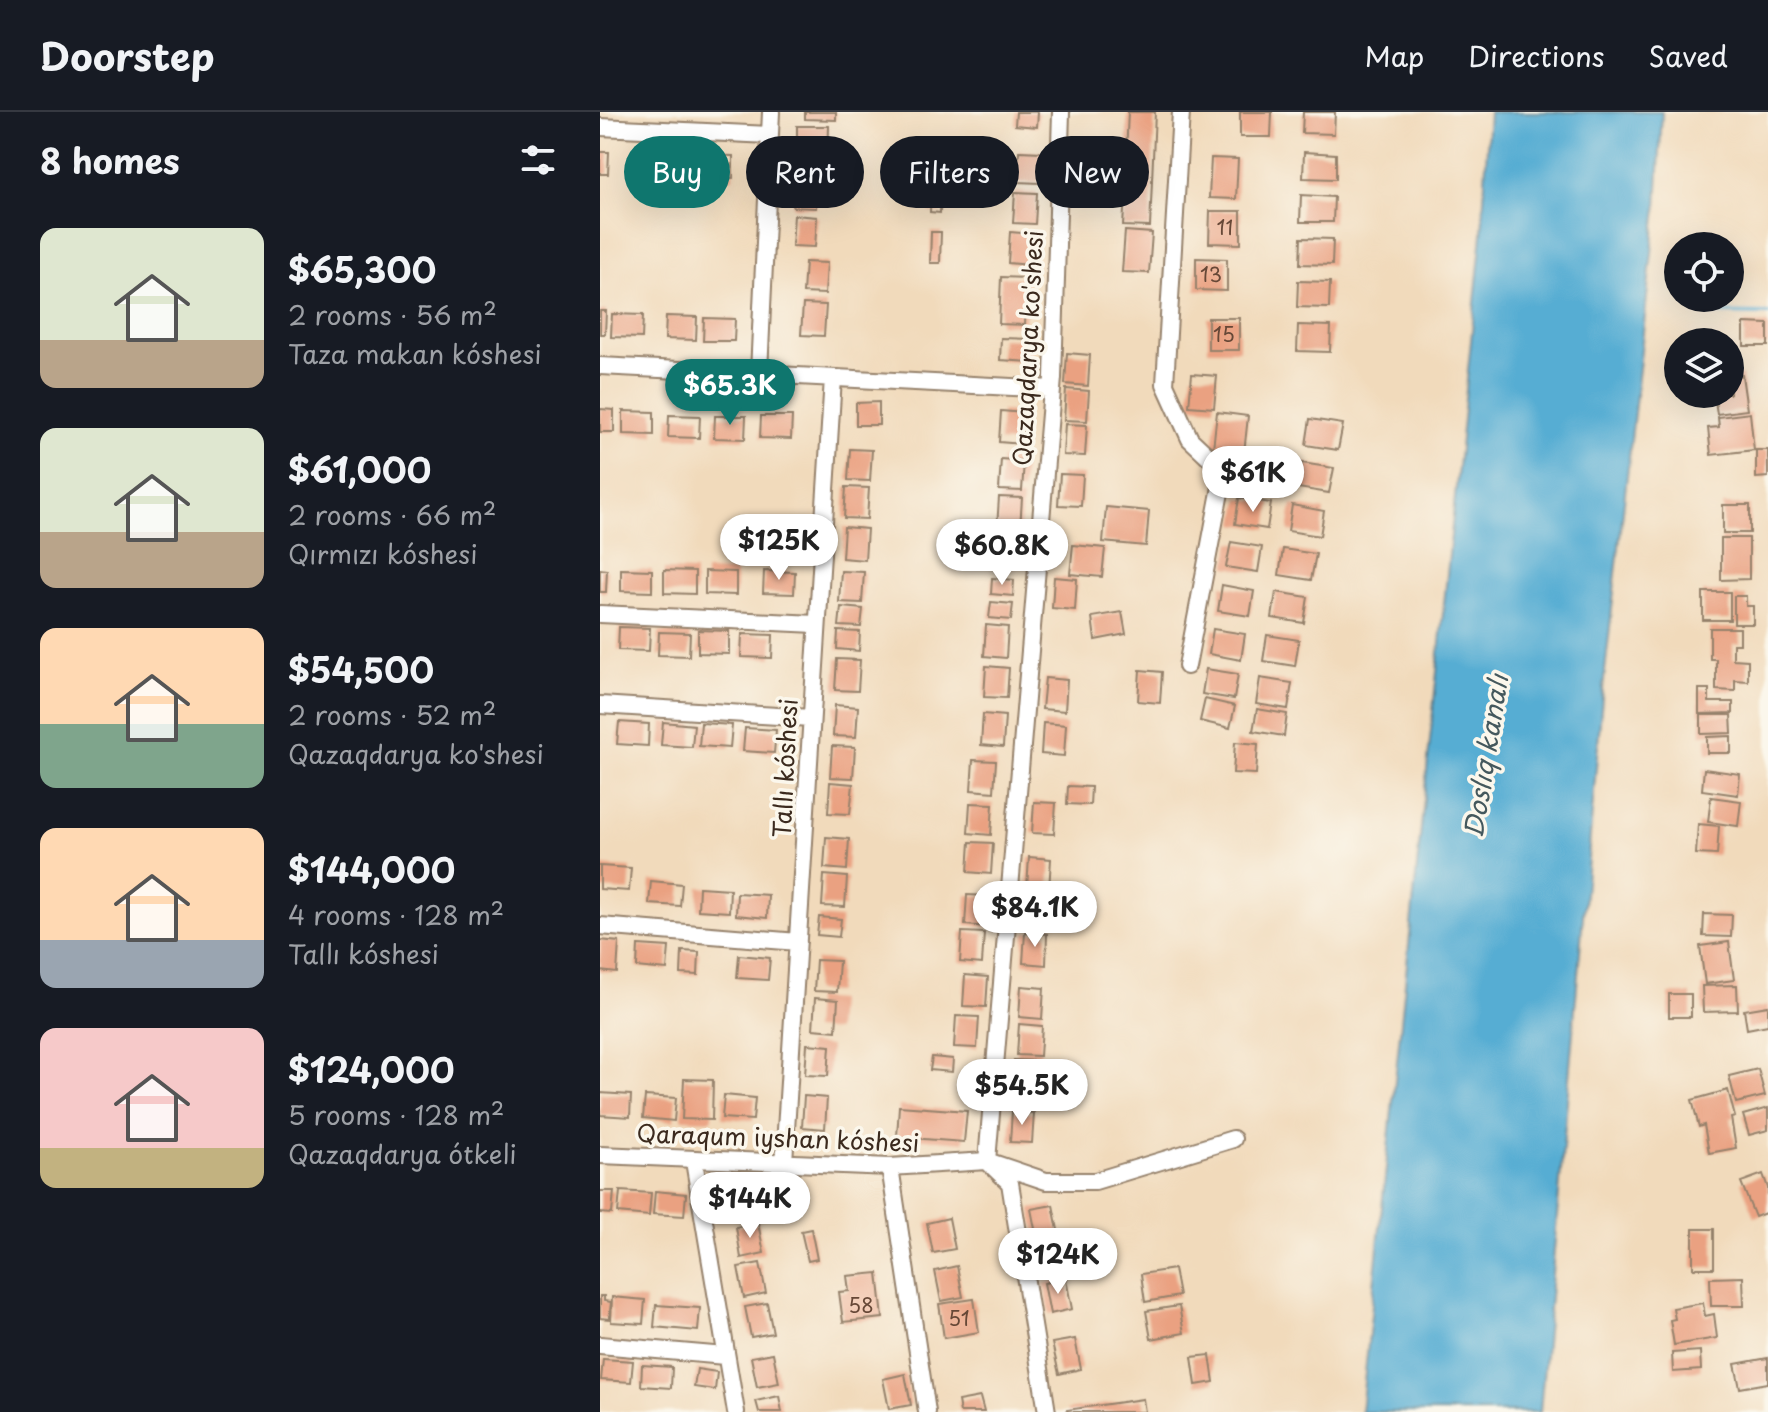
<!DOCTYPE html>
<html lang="en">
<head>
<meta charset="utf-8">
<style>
	:root { --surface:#171b24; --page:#20242c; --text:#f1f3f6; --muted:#9ea1a6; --line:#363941; --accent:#0f766e }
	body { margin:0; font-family:"Playpen Sans",sans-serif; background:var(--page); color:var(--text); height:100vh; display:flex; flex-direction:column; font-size:30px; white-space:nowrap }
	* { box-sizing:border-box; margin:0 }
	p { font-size:26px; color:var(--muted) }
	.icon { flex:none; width:44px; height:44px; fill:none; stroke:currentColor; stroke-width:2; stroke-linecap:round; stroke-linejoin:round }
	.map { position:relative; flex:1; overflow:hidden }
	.side { display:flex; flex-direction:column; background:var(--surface); width:600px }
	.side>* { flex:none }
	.banner { position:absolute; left:24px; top:24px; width:760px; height:72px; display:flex; gap:16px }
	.tools { position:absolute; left:1064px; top:120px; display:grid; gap:16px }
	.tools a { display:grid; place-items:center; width:80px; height:80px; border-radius:50%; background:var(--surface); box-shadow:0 8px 32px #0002; font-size:40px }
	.price { position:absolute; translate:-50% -68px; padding:0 18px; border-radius:28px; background:#fff; color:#222; font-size:26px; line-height:52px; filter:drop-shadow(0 2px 4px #0008) }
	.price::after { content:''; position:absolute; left:50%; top:48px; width:24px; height:18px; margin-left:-12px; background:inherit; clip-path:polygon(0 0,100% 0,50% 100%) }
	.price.active { background:var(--accent); color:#fff }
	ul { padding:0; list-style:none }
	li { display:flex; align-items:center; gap:24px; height:200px; padding:0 40px }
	li span { display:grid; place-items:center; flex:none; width:224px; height:160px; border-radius:16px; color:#555 }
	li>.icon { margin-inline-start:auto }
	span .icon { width:96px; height:96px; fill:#fffc; stroke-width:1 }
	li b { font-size:34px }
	h2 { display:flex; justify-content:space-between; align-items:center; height:96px; padding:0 40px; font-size:34px }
	.tag { padding:0 28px; border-radius:36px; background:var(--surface); box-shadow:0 8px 32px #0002; font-size:28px; line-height:72px }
	.tag.active { background:var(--accent); color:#fff }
	header { display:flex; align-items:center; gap:48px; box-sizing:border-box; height:112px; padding:0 40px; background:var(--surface); border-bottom:2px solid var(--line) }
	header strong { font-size:38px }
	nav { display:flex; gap:44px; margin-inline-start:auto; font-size:28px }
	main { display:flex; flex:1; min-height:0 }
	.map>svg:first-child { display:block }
	.water { fill:#56add3; stroke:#486c78; stroke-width:2 }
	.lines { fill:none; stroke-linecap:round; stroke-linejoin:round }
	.stream { stroke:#56add3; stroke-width:4 }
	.building { fill:#eaa181 }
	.street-casing { stroke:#96826c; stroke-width:20 }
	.street { stroke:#fff; stroke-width:16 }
	.labels { text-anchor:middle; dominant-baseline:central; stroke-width:7; stroke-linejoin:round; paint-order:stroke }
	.number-label { font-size:20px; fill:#674837 }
	.street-label { font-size:24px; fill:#3b2a1e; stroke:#fbf7ec }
	.water-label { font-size:26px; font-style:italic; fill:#44585d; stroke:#fbf7ec }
</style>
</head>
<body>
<header>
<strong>Doorstep</strong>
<nav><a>Map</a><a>Directions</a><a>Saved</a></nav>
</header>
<main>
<section class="side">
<h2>8 homes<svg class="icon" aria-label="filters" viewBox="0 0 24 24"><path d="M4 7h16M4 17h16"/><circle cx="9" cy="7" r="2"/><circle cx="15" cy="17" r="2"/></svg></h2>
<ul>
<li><span style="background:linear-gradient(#dfe7d0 70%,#b9a48a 0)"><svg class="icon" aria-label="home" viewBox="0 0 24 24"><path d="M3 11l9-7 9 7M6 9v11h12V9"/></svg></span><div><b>$65,300</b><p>2 rooms · 56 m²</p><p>Taza makan kóshesi</p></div></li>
<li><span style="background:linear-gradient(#dfe7d0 65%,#b9a48a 0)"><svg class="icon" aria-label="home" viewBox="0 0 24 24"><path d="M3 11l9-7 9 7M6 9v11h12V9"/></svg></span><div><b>$61,000</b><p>2 rooms · 66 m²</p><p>Qırmızı kóshesi</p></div></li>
<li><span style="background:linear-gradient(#ffd9b3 60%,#7fa58c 0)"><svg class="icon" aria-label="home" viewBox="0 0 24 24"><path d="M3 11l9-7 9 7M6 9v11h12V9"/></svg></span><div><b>$54,500</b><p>2 rooms · 52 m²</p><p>Qazaqdarya ko'shesi</p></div></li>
<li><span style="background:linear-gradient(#ffd9b3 70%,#9aa5b1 0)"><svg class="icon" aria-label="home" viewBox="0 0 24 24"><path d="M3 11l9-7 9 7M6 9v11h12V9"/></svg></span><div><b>$144,000</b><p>4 rooms · 128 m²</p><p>Tallı kóshesi</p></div></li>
<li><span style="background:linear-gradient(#f6c9c9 75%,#c2b280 0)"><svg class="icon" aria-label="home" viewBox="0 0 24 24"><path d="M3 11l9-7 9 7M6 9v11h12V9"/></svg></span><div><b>$124,000</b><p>5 rooms · 128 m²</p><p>Qazaqdarya ótkeli</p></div></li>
</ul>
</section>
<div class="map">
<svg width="1168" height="1300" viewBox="0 0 1168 1300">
	<rect width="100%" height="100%" fill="#fbf7ec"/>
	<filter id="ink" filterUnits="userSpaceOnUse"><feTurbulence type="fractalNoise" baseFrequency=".0125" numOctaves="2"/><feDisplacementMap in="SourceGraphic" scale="16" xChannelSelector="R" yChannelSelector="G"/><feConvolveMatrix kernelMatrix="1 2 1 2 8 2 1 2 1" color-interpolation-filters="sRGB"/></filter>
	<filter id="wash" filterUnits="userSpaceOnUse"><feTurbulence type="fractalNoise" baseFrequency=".006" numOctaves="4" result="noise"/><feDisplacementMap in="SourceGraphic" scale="32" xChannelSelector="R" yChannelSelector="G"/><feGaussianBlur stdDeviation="1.8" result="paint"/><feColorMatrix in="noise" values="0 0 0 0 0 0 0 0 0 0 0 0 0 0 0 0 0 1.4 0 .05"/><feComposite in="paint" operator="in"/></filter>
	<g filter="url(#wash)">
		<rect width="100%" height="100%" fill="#f1dabb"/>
		<path class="water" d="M889,0H1062L1057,96L1002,586L940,1300H761L882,122Z"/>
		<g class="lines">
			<path class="stream" d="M1104,201L1168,202"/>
		</g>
		<g id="blocks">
			<path class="building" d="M205,0H236V8L205,7Z
				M416,0H438L437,15L415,13Z
				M528,0H555L550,115L523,114L526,67H546L525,65Z
				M640,0H672L671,25H640Z
				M703,0H735L734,22L702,21Z
				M197,14H229L228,47L197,46Z
				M333,26L356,28L354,59L331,57Z
				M33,39L64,40L63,63L32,62Z
				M419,39L442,40L440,71L417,70Z
				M0,40H9L8,62H0Z
				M704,40L736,42V67L703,66Z
				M102,43L133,44V66L102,65Z
				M611,46L638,47L636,87L609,86Z
				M195,64L218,65L216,96L193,95Z
				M331,69L341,70L340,101L330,100Z
				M415,80L437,81L435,112L413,111Z
				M701,83L734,85L733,110H700Z
				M610,99H641V132L609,131Z
				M194,103L217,105L215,135L192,134Z
				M525,119L552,121L549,161L522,160Z
				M331,120H341L340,151H330Z
				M410,120L433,122L431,153L408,151Z
				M701,126L733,127L732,153L700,152Z
				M596,146L627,147V179L596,178Z
				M205,150L227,151L225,182L203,181Z
				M401,165L427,166L425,213L399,212Z
				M698,169L730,170L729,196L697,195Z
				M203,192L226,193L224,224L201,223Z
				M0,199H6L5,222H0Z
				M12,202L43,203L42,226L11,225Z
				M66,204L97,205L96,228L65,227Z
				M104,206L135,207L134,229H103Z
				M608,206H639V238H608Z
				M1144,211L1168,212V234H1144Z
				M698,213L731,214L730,240L697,239Z
				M401,226L432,227L431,250L400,248Z
				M467,241L490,243L488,274L465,272Z
				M592,262L617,264L614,296L589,294Z
				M1142,263L1147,298L1117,302L1114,282H1130V265Z
				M466,277L489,279L487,309L464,308Z
				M279,290V313H256V291Z
				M0,297L14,298V320H0Z
				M23,299L54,300V323L23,322Z
				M401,299L424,301L422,332L399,330Z
				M617,300L648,304L644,341L613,337Z
				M1150,301L1154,338L1111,343L1108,316L1119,315L1118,305Z
				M69,303L100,304L99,326L68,325Z
				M115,304H146L145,327L114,326Z
				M161,304H192L191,327L160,326Z
				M710,307L743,312L738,338L706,333Z
				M465,312L487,313L485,344L463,343Z
				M250,337L272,338L270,369L248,368Z
				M1156,338H1168V365L1156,366Z
				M401,347L424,349L422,379L399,378Z
				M702,351L734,356L729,381L698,376Z
				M460,362L483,363L481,394L458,393Z
				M246,375L269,376L267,407L244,406Z
				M399,385L422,386L420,417L397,416Z
				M639,386L671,391L667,417L635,412Z
				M692,393L724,399L720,424L688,419Z
				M1123,393H1150V421H1123Z
				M506,395L549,399L546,434L503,430Z
				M244,415L267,417L265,448L242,446Z
				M396,424L418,426L416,456L394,455Z
				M1121,426H1149V467L1121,468Z
				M631,430L662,435L658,460L626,455Z
				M473,433L505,436L502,465L470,462Z
				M683,437L716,442L711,468L679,463Z
				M0,457L7,458L6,480H0Z
				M21,457L52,458V480L21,479Z
				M64,458L95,459V482L64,481Z
				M105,459L136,460V483L105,482Z
				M164,459L195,460L194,482L163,481Z
				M241,459L264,460L262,491L239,490Z
				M454,465L477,467L475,498L452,496Z
				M392,466L414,468L413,484L391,482Z
				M622,473L654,479L650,504L618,499Z
				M676,480L708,485L704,511L672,506Z
				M1103,480H1130V508H1103Z
				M1134,484H1146V494H1153V512H1134Z
				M391,490L413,492L411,508L389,506Z
				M241,495L263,497L261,515L239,514Z
				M522,500L526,522L495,528L492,505Z
				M386,513L408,515L406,546L384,544Z
				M19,515L50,516L49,539L18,538Z
				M1110,516H1140V532H1133V547L1148,548V569L1135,568V579L1116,578V547H1110Z
				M613,517L645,522L641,548L609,542Z
				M98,518L129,519V542L98,541Z
				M238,519L260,520L259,539L237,537Z
				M59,520L90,521L89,544L58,543Z
				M142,522L173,523L172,546L141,545Z
				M667,523L699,528L695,554L663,549Z
				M237,547L260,548L258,579L235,578Z
				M386,554L409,556L407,586L384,585Z
				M606,557L638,562L634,587L602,582Z
				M540,558L562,560L560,591L538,589Z
				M445,566L467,568L465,599L442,597Z
				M660,566L692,571L688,597L656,592Z
				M1099,577H1109V590H1133V601L1099,602Z
				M605,587L635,594L630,616L600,609Z
				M235,593L258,595L256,625L233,624Z
				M657,597L687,602L684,624L653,619Z
				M383,602L405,604L403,635L381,633Z
				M1101,603H1131L1132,621L1101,622Z
				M19,610L49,612L48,634L17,632Z
				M63,610L94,613L92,635L61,633Z
				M101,611L132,613L130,636L99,634Z
				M443,611L466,613L464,644L441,642Z
				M145,616L176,618L174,641L143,639Z
				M1131,624V641H1107V625Z
				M635,630L658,632L656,662L633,661Z
				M232,634L255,635L253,666L230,665Z
				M373,648L396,649L394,680L371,678Z
				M1104,657L1140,662L1138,683L1102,678Z
				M230,670L253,672L250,702L228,701Z
				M468,674L491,675L490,693L467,692Z
				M1111,685L1141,689L1138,714L1108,710Z
				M434,690L456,691L454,722L432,721Z
				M370,691L393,692L391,723L368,721Z
				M1098,712L1119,714L1117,743L1096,742Z
				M226,725L249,727L247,758L224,756Z
				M370,730L393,731L391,762L368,760Z
				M429,745L451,747L449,778L427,776Z
				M0,754L31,756L29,779L0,777Z
				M224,763L247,765L245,795L222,794Z
				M51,769L82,772L80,794L49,792Z
				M99,775L130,777L129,800L98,798Z
				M427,778L449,779L447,810L425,808Z
				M137,781L168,783L167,806L136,803Z
				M367,783L389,784L387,815L365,813Z
				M1104,802L1132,803L1131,825L1103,824Z
				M219,805L241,807L239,825L217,823Z
				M362,820L384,821L382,852L360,850Z
				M425,820L447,822L446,853L423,851Z
				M0,828L19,830L17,861L0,859Z
				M1129,830L1134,868L1105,872L1100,834Z
				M38,833L69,835L67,858L37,855Z
				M82,839L99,840L98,863L81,862Z
				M139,843L170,846L168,868L137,866Z
				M216,848L239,849L237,880L214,879Z
				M365,863L388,865L386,895L363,894Z
				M1137,873L1138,899L1103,900L1102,874Z
				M421,874L444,876L442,907L419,905Z
				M1069,882H1091V905H1069Z
				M215,886L238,888L236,919L213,917Z
				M1168,894V913L1147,917L1144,898Z
				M356,904L379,905L377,936L354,935Z
				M419,912L442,914L440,944L417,943Z
				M207,932L230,934L228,964L205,963Z
				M332,945L353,947L352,960L330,958Z
				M414,948L436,949L434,980L412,978Z
				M1158,957L1165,984L1136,991L1129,964Z
				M84,967L113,968L112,1008L82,1007Z
				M1128,978L1135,1005L1131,1006L1136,1036L1109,1041L1104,1013L1099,1015L1092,988Z
				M0,981L31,983L30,1005L0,1003Z
				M124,983L155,986L153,1008L122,1006Z
				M45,984L76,986L74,1009L43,1006Z
				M204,984L227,986L225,1017L202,1015Z
				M299,994L367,999L364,1030L297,1025Z
				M1168,996V1018L1149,1023L1143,1003Z
				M412,999L434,1001L432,1031L410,1030Z
				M1163,1062L1168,1076V1100L1155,1105L1141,1070Z
				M0,1079H14L12,1102L0,1101Z
				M20,1079L51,1081L49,1104L18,1101Z
				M55,1079L86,1082L84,1104L53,1102Z
				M453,1093L459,1123L437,1127L431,1097Z
				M349,1106L355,1137L333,1141L327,1111Z
				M158,1111L164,1141L141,1146L136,1115Z
				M211,1117L217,1147L208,1149L201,1119Z
				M1093,1117H1114V1156H1093Z
				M462,1130L468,1160L446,1165L440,1134Z
				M160,1151L166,1181L144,1186L138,1155Z
				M357,1154L363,1185L341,1189L335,1159Z
				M574,1157L579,1184L545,1190L541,1162Z
				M278,1161L283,1206L243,1210L239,1180L249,1179L247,1164Z
				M1143,1165L1144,1194H1111L1110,1166Z
				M466,1167L472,1197L450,1202L444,1171Z
				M0,1184H4V1189L11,1190L9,1207L0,1206Z
				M12,1185L45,1188L43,1212L11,1210Z
				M374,1187L379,1220L344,1226L339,1192Z
				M167,1191L173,1221L151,1225L145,1195Z
				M1103,1191L1105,1204L1114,1202L1117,1226L1074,1233L1070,1208L1075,1207L1073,1196Z
				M56,1193L100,1196L98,1219L54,1215Z
				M579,1194L584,1221L551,1227L546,1199Z
				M475,1227L481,1257L459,1262L452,1231Z
				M1100,1239L1101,1258L1073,1260L1072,1241Z
				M173,1241L179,1271L157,1275L151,1245Z
				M610,1243L614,1270L596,1273L592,1245Z
				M1168,1246V1271L1140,1276L1135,1252Z
				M3,1247L33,1249L31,1270L1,1268Z
				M42,1253L72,1255L71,1276L41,1274Z
				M97,1257L117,1260L115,1278L94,1275Z
				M305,1262L311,1293L289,1297L283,1267Z
				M179,1284L182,1300H159L156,1289Z
				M380,1285L384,1300H360L358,1289Z
				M543,1287L545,1300H468L467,1298Z"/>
		</g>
	</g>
	<g filter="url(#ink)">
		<use href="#blocks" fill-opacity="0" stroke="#96826c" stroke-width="2"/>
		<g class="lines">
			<defs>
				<path id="street" d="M581,0L565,272L590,327L624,359L587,554
					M0,15L170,23
					M0,254L452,277
					M159,261L171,0
					M0,502L216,512
					M0,593L211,606
					M0,814L198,830
					M0,1043L290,1055L387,1049L446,1069H495L633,1027
					M94,1049L136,1300
					M184,1050L233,266
					M290,1055L327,1300
					M0,1233L125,1244
					M447,1300L410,1071L387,1049L453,266L461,0"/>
			</defs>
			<use href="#street" class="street-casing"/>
			<use href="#street" class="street"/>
		</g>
	</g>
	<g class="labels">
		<g class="number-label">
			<text x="625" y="115">11</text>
			<text x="611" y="162">13</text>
			<text x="624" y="222">15</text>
			<text x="261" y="1193">58</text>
			<text x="359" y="1206">51</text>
		</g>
		<g class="street-label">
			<text transform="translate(427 236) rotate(-87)">Qazaqdarya ko'shesi</text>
			<text transform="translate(184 656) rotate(-87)">Tallı kóshesi</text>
			<text transform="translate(178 1025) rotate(2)">Qaraqum iyshan kóshesi</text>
		</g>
		<g class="water-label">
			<text transform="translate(885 644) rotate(-81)">Doslıq kanalı</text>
		</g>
	</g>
</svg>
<div class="tools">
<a><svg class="icon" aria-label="locate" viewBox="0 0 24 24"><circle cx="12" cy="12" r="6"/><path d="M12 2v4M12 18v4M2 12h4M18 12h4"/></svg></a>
<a><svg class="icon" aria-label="layers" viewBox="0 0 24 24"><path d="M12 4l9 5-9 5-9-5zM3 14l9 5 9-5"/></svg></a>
</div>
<b class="price active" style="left:130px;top:315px">$65.3K</b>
<b class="price" style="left:653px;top:402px">$61K</b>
<b class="price" style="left:179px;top:470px">$125K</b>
<b class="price" style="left:402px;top:475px">$60.8K</b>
<b class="price" style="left:435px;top:837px">$84.1K</b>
<b class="price" style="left:422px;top:1015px">$54.5K</b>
<b class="price" style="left:150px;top:1128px">$144K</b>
<b class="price" style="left:458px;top:1184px">$124K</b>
<div class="banner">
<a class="tag active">Buy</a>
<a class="tag">Rent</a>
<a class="tag">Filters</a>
<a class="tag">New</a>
</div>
</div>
</main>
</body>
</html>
